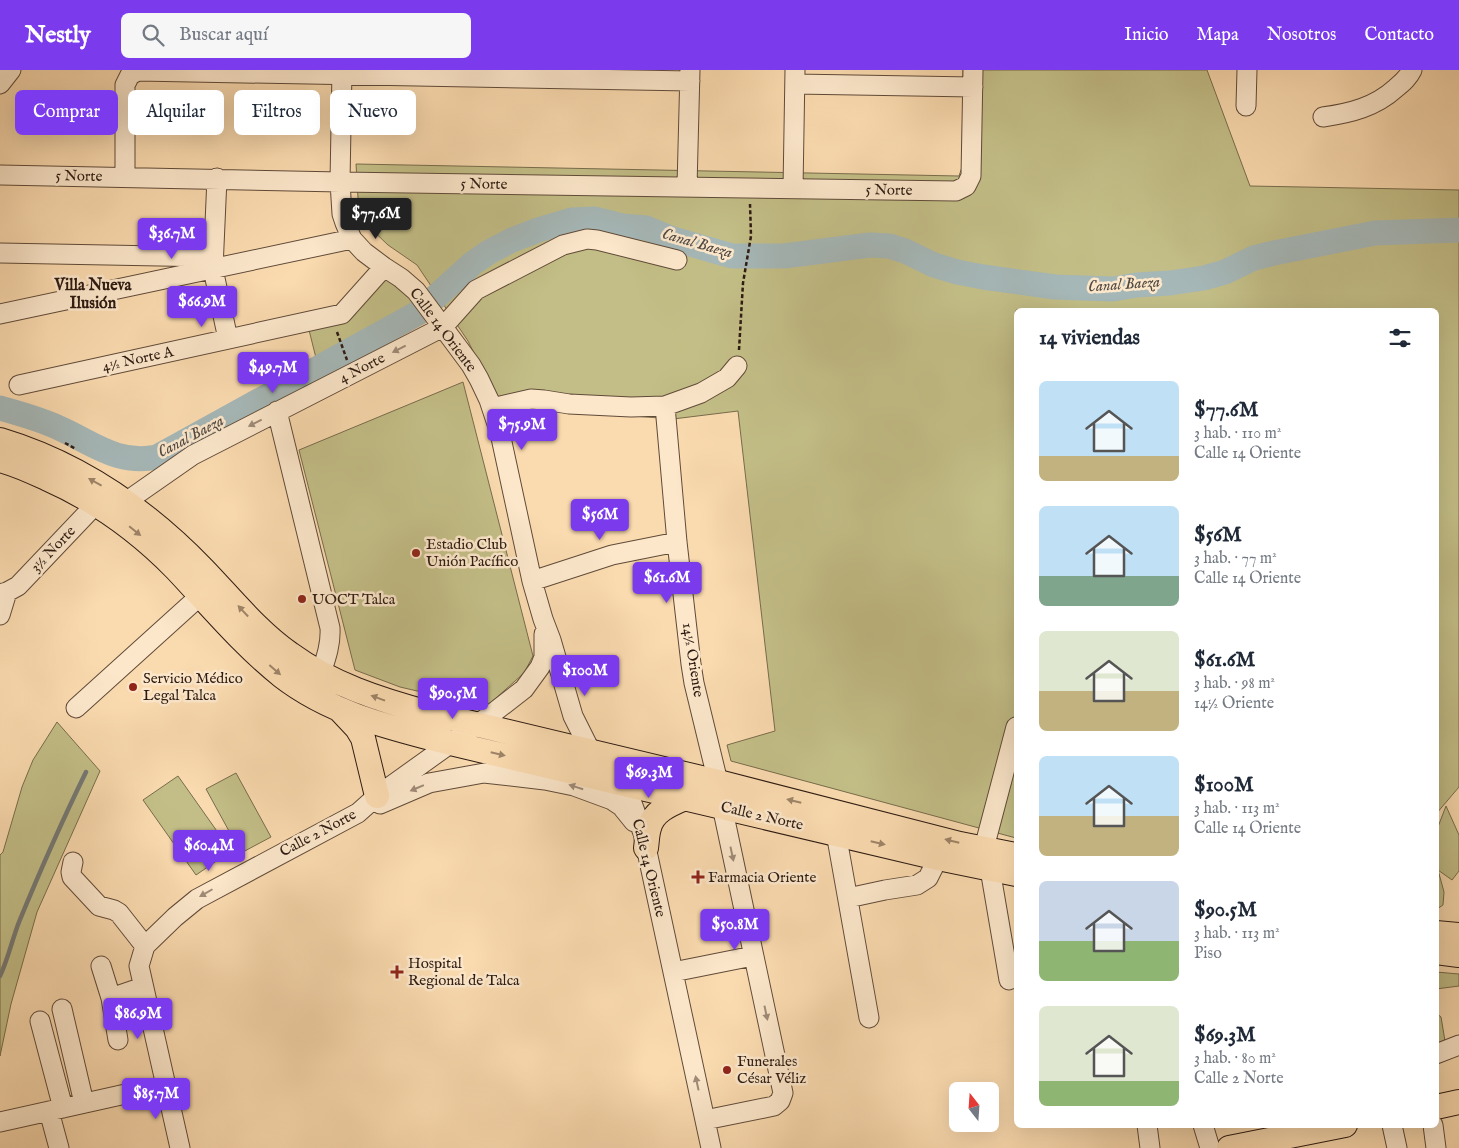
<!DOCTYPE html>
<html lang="es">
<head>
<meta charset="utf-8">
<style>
	:root { --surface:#fff; --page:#f6f6f7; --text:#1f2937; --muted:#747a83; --accent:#7c3aed }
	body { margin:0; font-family:"IM FELL English",serif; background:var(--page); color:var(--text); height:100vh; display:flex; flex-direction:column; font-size:19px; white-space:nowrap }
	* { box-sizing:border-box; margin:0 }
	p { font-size:16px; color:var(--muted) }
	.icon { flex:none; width:28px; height:28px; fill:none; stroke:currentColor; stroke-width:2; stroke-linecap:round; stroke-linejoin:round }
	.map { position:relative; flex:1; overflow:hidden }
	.sheet { position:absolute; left:1014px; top:238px; width:425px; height:820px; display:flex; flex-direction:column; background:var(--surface); border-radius:8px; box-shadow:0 5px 20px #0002 }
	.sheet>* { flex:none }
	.banner { position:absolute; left:15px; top:20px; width:475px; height:45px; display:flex; gap:10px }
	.needle { width:32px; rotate:343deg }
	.controls { position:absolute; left:949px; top:1012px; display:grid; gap:10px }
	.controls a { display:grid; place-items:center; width:50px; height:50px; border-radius:8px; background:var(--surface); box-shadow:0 5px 20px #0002; font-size:25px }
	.price { position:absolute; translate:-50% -42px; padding:0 11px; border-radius:5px; background:var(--accent); color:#fff; font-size:16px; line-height:32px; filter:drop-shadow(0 1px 2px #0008) }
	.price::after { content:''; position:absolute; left:50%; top:30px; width:15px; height:11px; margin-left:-8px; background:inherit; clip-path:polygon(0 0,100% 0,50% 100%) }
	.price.current { background:#222; color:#fff }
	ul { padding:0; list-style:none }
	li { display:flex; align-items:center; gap:15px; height:125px; padding:0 25px }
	li span { display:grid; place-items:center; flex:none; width:140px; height:100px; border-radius:8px; color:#555 }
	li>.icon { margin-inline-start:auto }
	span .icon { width:60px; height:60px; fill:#fffc; stroke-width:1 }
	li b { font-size:21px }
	h2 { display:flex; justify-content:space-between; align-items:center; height:60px; padding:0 25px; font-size:21px }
	.pill { padding:0 18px; border-radius:8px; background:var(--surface); box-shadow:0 5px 20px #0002; font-size:18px; line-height:45px }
	.pill.current { background:var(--accent); color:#fff }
	header { display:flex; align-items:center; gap:30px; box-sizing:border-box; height:70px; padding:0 25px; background:var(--accent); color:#fff }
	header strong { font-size:24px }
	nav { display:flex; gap:28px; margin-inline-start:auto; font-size:18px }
	.search { width:350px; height:45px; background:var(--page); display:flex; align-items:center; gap:12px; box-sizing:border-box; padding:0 18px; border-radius:8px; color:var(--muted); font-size:19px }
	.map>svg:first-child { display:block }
	.green { fill:#c3be87; stroke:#786c4c }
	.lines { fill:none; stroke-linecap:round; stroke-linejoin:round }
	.stream { stroke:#757975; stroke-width:4.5 }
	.river { stroke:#a5b7b7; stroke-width:25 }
	.minor-casing { stroke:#604b39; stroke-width:21 }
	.major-casing { stroke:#2d1b12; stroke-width:26 }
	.path { stroke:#2d1b12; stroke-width:2.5; stroke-dasharray:4 2.5; stroke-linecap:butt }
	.minor { stroke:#fce7cb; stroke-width:19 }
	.major { stroke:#fadaaf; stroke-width:24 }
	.oneway { fill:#9f8b78 }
	.oneway2 { fill:#9e8468 }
	.poi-dot { fill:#8f2418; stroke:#fce7cb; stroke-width:2 }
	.labels { text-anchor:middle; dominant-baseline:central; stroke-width:5; stroke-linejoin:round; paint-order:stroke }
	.street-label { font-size:15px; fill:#2d1b12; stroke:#fce7cb }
	.poi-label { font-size:15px; fill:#2d1b12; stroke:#fce7cb; text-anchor:start }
	.water-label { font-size:16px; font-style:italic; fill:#514a44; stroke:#fce7cb }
	.neighbourhood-label { font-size:16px; font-weight:bold; fill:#2d1b12; stroke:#fce7cb }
</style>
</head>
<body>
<header>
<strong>Nestly</strong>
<div class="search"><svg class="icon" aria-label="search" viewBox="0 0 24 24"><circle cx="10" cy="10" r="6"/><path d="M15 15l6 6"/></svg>Buscar aquí</div>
<nav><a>Inicio</a><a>Mapa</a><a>Nosotros</a><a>Contacto</a></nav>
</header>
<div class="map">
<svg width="1459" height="1078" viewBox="0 0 1459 1078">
	<rect width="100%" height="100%" fill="#fadaaf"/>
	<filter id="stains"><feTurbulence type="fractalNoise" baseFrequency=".004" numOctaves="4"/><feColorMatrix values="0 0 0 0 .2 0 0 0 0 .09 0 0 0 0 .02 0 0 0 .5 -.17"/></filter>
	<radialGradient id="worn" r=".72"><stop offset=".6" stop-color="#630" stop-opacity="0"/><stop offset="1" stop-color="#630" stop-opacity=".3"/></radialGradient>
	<path class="green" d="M963,0H1207L1250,116L1459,120V717L1436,744V240H1016V768L731,691L727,675L775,661L738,341L673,349L525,338L503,342L468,271L417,195L388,175L367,155L358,128L356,94L959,106L962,97Z
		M384,204L419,231L375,257L316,288L308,256Z
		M463,312L533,586L524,603L486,637L400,617L355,600L299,380Z
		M57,652L100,701L37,842L11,934L0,986V785L3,782L22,717L33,690Z
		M236,703L271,767L241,783L206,719Z
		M178,706L231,781L196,805L143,730Z
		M1446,736L1459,765V801L1452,810L1438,800L1444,822L1443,835L1437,839L1436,762Z
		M1436,902L1459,904V916L1436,919Z
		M1436,943L1441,947L1446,977L1436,981Z"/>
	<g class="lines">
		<path class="stream" d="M0,906C8,889 12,870 19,852C40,801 62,751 86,702"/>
		<path class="river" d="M0,338C20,344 40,349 59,358C93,373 117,395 157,387L418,243L473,193L489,182L512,170L538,160L572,150L594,149L622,156L646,158L673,169L732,186H784L870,175L889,176L905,181L934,195L957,202L983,207L1055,217L1082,218L1113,219L1137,215L1170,213L1204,208L1225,202L1254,188L1274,183L1375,163L1459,160"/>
		<defs>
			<path id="minor" d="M342,0L340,112L342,144L345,153L352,169L364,182L384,197L401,208L416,221L471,295L479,309L489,330L500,363L532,511L543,549L551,570L573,646L591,682L620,712L629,725L643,763L711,1078
				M0,14L11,0
				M795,14L973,17
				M1246,36L1247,0
				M1323,47C1351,43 1375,37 1396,18C1403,12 1408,8 1412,0
				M0,105L340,112L956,121L966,116L971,106L973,0
				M125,107V15L130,5L138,1L690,11
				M217,108L213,199L228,269
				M687,117L690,0
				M793,119L795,0
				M0,183L213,187
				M0,244L352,169
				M19,315L342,244L384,197
				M665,336L677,472L691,594L694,613L718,712
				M492,338L531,329L544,330L569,334L631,337L665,336L701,323L727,308L737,296
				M277,341L330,558C331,574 326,588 321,603
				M127,431L193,385L443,257L476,220L563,175L587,169L597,170L677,190
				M532,511L612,485L677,472
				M0,524L7,522L18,516L96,434
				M0,545L7,522
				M76,638L201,525
				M380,734L429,713L484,703L545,710L574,716L612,730L621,736L634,752
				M836,763L869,948
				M984,778L1016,657
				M73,792L71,802L72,807L99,836L114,840L119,843L145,876
				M990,799L1009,910
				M848,828L885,820L917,815L928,808L938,788
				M101,896L111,928L143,917
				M673,902L753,886
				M111,928L118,970
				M62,939L84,1033
				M40,951L63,1038
				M1436,984L1459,975
				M49,1041L59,1078
				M705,1050L774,1036L780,1031L783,1023L722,736
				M0,1052L166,1015
				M1147,1055L1150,1078
				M1203,1055L1210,1078
				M1392,1055L1397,1078
				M1433,1055L1436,1078
				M180,1078L139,896L145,876L175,847L197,829L358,743L377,726L493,643L524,619L540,597L544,587V564"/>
			<path id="major" d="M0,370C80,394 146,440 203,499C231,528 257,561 290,584C331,614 380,630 429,643L718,712L960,774L1016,785
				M0,390C16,394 31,401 46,408C96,430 137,459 176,499C210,535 243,575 282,606C331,644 392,658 450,673L938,788L1016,804
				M341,641L357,658L363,668L377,726
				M646,778C647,771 647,764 649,758C653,741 671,734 685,728
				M1436,863L1459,865
				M1436,882L1459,885
				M1436,1037L1459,1032
				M1229,1078L1345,1055"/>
		</defs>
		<use href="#minor" class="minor-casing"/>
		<use href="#major" class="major-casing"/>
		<path class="path" d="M337,262L347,290
			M739,280L743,213L751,166L750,134
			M65,373L76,379"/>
		<use href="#minor" class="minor"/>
		<use href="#major" class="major"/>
	</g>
	<defs><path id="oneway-solid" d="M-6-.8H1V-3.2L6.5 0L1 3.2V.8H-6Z" transform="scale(1.25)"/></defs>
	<g class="oneway">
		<use href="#oneway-solid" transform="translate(399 279) rotate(153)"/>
		<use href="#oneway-solid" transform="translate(255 353) rotate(153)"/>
		<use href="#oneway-solid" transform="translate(576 717) rotate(-163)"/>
		<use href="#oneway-solid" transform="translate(417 718) rotate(157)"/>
		<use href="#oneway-solid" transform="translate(732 784) rotate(78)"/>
		<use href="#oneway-solid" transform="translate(206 823) rotate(150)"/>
		<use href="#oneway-solid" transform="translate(766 943) rotate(78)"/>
		<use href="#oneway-solid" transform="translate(697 1013) rotate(-102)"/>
	</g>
	<g class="oneway2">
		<use href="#oneway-solid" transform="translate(95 412) rotate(-151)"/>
		<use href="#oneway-solid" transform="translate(135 461) rotate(39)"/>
		<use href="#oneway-solid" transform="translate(243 541) rotate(-133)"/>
		<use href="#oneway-solid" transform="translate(275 600) rotate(41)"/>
		<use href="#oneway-solid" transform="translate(378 628) rotate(-160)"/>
		<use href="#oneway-solid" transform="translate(498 684) rotate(13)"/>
		<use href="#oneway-solid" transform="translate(794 731) rotate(-166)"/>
		<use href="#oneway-solid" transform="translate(952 771) rotate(-166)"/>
		<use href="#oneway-solid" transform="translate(878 773) rotate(13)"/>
	</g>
	<g class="poi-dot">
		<circle cx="416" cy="483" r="5"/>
		<circle cx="302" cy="529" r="5"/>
		<circle cx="133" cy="617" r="5"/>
		<path d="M695.5 799.5h5v5h5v5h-5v5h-5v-5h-5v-5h5z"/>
		<path d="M394.5 894.5h5v5h5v5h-5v5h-5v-5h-5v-5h5z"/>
		<circle cx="727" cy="1000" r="5"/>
	</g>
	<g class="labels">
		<g class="street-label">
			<text transform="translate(79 106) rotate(1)">5 Norte</text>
			<text transform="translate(484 114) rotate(1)">5 Norte</text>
			<text transform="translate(889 120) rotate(1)">5 Norte</text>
			<text transform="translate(443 260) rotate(53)">Calle 14 Oriente</text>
			<text transform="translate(138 289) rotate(-12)">4½ Norte A</text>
			<text transform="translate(362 298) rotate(-27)">4 Norte</text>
			<text transform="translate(53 479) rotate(-46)">3½ Norte</text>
			<text transform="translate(693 590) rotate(81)">14½ Oriente</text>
			<text transform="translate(762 746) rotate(13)">Calle 2 Norte</text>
			<text transform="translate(318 763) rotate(-28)">Calle 2 Norte</text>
			<text transform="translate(649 798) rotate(76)">Calle 14 Oriente</text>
		</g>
		<g class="poi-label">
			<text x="426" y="474">Estadio Club<tspan x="426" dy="17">Unión Pacífico</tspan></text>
			<text x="312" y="529">UOCT Talca</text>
			<text x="143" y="608">Servicio Médico<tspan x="143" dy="17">Legal Talca</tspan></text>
			<text x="708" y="807">Farmacia Oriente</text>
			<text x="408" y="893">Hospital<tspan x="408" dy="17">Regional de Talca</tspan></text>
			<text x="737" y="991">Funerales<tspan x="737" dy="17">César Véliz</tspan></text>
		</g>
		<g class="water-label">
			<text transform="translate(697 174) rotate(16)">Canal Baeza</text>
			<text transform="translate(1124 215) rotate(-4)">Canal Baeza</text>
			<text transform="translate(191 367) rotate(-28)">Canal Baeza</text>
		</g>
		<g class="neighbourhood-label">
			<text x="93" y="216">Villa Nueva<tspan x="93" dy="18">Ilusión</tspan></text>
		</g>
	</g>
	<rect width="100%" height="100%" filter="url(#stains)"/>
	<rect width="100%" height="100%" fill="url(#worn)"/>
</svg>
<div class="controls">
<a><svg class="needle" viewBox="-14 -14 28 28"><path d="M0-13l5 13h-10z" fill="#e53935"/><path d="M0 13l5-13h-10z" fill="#747a83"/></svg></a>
</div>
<b class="price current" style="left:376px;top:170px">$77.6M</b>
<b class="price" style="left:172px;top:190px">$36.7M</b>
<b class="price" style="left:202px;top:258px">$66.9M</b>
<b class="price" style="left:273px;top:324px">$49.7M</b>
<b class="price" style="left:522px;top:381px">$75.9M</b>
<b class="price" style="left:600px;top:471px">$56M</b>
<b class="price" style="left:667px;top:534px">$61.6M</b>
<b class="price" style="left:585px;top:627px">$100M</b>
<b class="price" style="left:453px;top:650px">$90.5M</b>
<b class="price" style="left:649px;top:729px">$69.3M</b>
<b class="price" style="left:209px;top:802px">$60.4M</b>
<b class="price" style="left:735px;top:881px">$50.8M</b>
<b class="price" style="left:138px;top:970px">$86.9M</b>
<b class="price" style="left:156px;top:1050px">$85.7M</b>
<div class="banner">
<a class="pill current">Comprar</a>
<a class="pill">Alquilar</a>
<a class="pill">Filtros</a>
<a class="pill">Nuevo</a>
</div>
<section class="sheet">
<h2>14 viviendas<svg class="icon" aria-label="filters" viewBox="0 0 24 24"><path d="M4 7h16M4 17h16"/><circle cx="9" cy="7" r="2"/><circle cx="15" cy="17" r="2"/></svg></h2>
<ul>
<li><span style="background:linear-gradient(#bfe0f5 75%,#c2b280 0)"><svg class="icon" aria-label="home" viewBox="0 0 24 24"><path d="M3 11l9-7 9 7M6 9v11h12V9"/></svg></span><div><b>$77.6M</b><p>3 hab. · 110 m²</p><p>Calle 14 Oriente</p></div></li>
<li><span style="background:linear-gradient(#bfe0f5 70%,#7fa58c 0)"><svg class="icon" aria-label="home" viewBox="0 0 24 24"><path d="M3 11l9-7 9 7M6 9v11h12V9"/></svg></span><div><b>$56M</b><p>3 hab. · 77 m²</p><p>Calle 14 Oriente</p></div></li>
<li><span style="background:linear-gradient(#dfe7d0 60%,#c2b280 0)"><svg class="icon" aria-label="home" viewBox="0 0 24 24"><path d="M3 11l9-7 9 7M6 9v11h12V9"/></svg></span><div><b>$61.6M</b><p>3 hab. · 98 m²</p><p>14½ Oriente</p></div></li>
<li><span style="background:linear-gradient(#bfe0f5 60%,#c2b280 0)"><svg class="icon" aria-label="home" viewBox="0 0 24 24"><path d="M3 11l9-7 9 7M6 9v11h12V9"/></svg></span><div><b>$100M</b><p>3 hab. · 113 m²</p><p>Calle 14 Oriente</p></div></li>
<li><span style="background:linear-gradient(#c9d6e8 60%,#8fb573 0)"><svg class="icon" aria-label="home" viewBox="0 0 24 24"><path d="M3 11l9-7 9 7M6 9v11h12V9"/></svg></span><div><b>$90.5M</b><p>3 hab. · 113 m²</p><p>Piso</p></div></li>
<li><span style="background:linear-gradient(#dfe7d0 75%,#8fb573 0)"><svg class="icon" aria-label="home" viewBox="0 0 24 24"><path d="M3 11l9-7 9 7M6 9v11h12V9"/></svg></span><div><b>$69.3M</b><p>3 hab. · 80 m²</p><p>Calle 2 Norte</p></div></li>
</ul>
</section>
</div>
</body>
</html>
